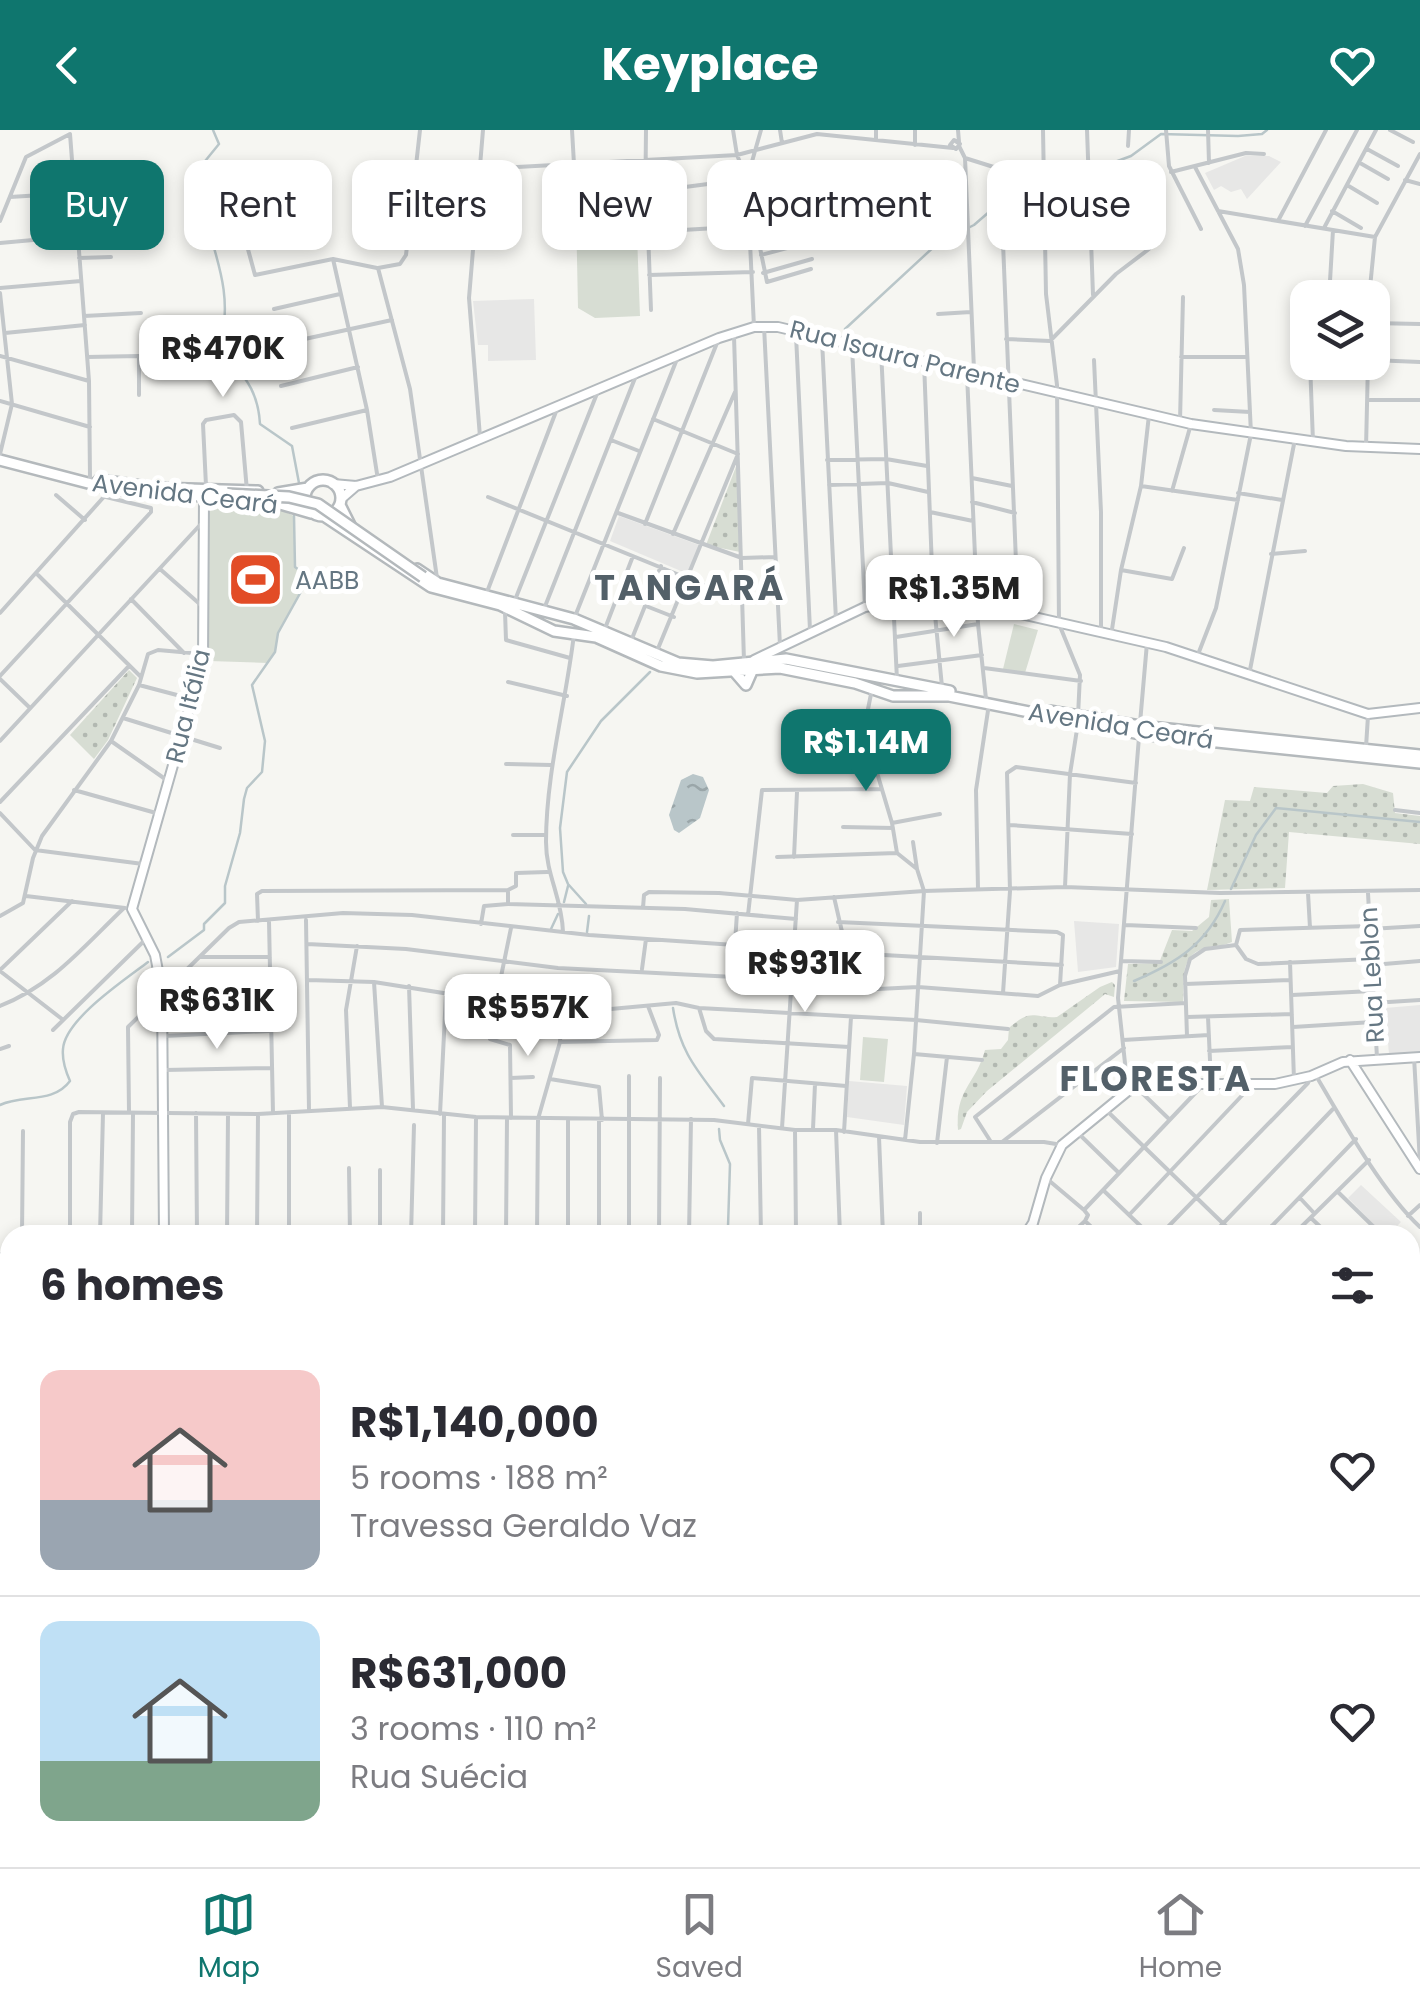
<!DOCTYPE html>
<html lang="en">
<head>
<meta charset="utf-8">
<style>
	:root { --surface:#fff; --page:#f7f7f7; --text:#2b2b33; --muted:#7c7c81; --line:#e1e1e2; --accent:#0f766e }
	body { margin:0; font-family:Poppins,sans-serif; background:var(--page); color:var(--text); height:100vh; display:flex; flex-direction:column; font-size:38px; white-space:nowrap }
	* { box-sizing:border-box; margin:0 }
	p { font-size:32px; color:var(--muted) }
	.icon { flex:none; width:55px; height:55px; fill:none; stroke:currentColor; stroke-width:2; stroke-linecap:round; stroke-linejoin:round }
	.map { position:relative; flex:1; overflow:hidden }
	.details { position:absolute; left:0px; top:1095px; width:1420px; height:642px; display:flex; flex-direction:column; background:var(--surface); border-radius:30px 30px 0 0; box-shadow:0 5px 15px #0003 }
	.details>* { flex:none }
	.hud { position:absolute; left:30px; top:30px; width:1360px; height:90px; display:flex; gap:20px }
	.controls { position:absolute; left:1290px; top:150px; display:grid; gap:20px }
	.controls a { display:grid; place-items:center; width:100px; height:100px; border-radius:20px; background:var(--surface); box-shadow:0 5px 15px #0003; font-size:50px }
	.price { position:absolute; translate:-50% -85px; padding:0 22px; border-radius:20px; background:#fff; color:#222; font-size:32px; line-height:65px; filter:drop-shadow(0 2px 5px #0008) }
	.price::after { content:''; position:absolute; left:50%; top:60px; width:30px; height:22px; margin-left:-15px; background:inherit; clip-path:polygon(0 0,100% 0,50% 100%) }
	.price.active { background:var(--accent); color:#fff }
	ul { padding:0; list-style:none }
	li { display:flex; align-items:center; gap:30px; height:250px; padding:0 40px }
	li+li { border-top:2px solid var(--line) }
	li span { display:grid; place-items:center; flex:none; width:280px; height:200px; border-radius:20px; color:#555 }
	li>.icon { margin-inline-start:auto }
	span .icon { width:120px; height:120px; fill:#fffc; stroke-width:1 }
	li b { font-size:42px }
	h2 { display:flex; justify-content:space-between; align-items:center; height:120px; padding:0 40px; font-size:42px }
	.tag { padding:0 35px; border-radius:20px; background:var(--surface); box-shadow:0 5px 15px #0003; font-size:35px; line-height:90px }
	.tag.active { background:var(--accent); color:#fff }
	header { display:flex; justify-content:space-between; align-items:center; height:130px; padding:0 40px; background:var(--accent); color:#fff; font-size:45px; font-weight:700 }
	.menu { display:flex; justify-content:space-around; align-items:center; height:140px; border-top:2px solid var(--line); background:var(--surface); font-size:28px; color:var(--muted) }
	.menu a { display:grid; justify-items:center; gap:5px }
	.menu .active { color:var(--accent) }
	.map>svg:first-child { display:block }
	.built { fill:#e7e7e6 }
	.grass { fill:#d7ddd3 }
	.park { fill:url(#park-dots) }
	.water { fill:url(#water-ripples) }
	.lines { fill:none; stroke-linecap:round; stroke-linejoin:round }
	.stream { stroke:#b9c6c9; stroke-width:2.5 }
	.secondary-casing { stroke:#b3b9bd; stroke-width:12 }
	.primary-casing { stroke:#b4b9bc; stroke-width:14 }
	.street { stroke:#c3c7ca; stroke-width:4 }
	.secondary { stroke:#fff; stroke-width:8 }
	.primary { stroke:#fff; stroke-width:9 }
	.primary-bridge-casing { stroke:#b4b9bc; stroke-width:14; stroke-linecap:butt }
	.primary-bridge { stroke:#fff; stroke-width:9 }
	.labels { text-anchor:middle; dominant-baseline:central; stroke-width:10; stroke-linejoin:round; paint-order:stroke }
	.street-label { font-size:25px; fill:#657783; stroke:#fff }
	.poi-label { font-size:25px; fill:#657783; stroke:#fff; text-anchor:start }
	.district-label { font-size:35px; font-weight:bold; letter-spacing:2.5px; fill:#536069; stroke:#fff }
</style>
</head>
<body>
<header><svg class="icon" aria-label="back" viewBox="0 0 24 24"><path d="M15 5l-7 7 7 7"/></svg>Keyplace<svg class="icon" aria-label="heart" viewBox="0 0 24 24"><path d="M12 20l-8-8c-3-5 5-10 8-4 3-6 11-1 8 4z"/></svg></header>
<div class="map">
<svg width="1420" height="1737" viewBox="0 0 1420 1737">
	<defs>
		<pattern id="park-dots" width="8" height="8" patternUnits="userSpaceOnUse" patternTransform="scale(2.5)"><rect width="8" height="8" fill="#d7ddd3"/><path d="M2 2h.1M6 6h.1" fill="none" stroke="#b2b8b1" stroke-width="1.8" stroke-linecap="round"/></pattern>
		<pattern id="water-ripples" width="26" height="14" patternUnits="userSpaceOnUse" patternTransform="scale(2.5)"><rect width="26" height="14" fill="#b9c6c9"/><path d="M2 4q2-2 4 0t4 0M15 11q2-2 4 0t4 0" fill="none" stroke="#9aa6a9"/></pattern>
	</defs>
	<rect width="100%" height="100%" fill="#f6f6f2"/>
	<path class="built" d="M1245,26H1269L1281,32L1247,69L1241,59L1231,62L1221,56L1214,60L1205,43Z
		M534,169L536,230L488,231V215H478L473,171Z
		M619,386L699,415L688,444L610,411Z
		M1074,791L1119,794L1116,837L1078,842Z
		M1420,875V923L1389,924L1385,878Z
		M849,951L907,956L904,995L847,987Z
		M1361,1055L1401,1092L1388,1105H1384L1348,1068Z"/>
	<path class="grass" d="M636,78L640,186L595,188L578,178L576,80Z
		M209,375L275,377L294,386L295,437L302,442L303,458L278,503L275,522L268,533L209,531Z
		M1014,494L1038,500L1025,543L1003,539Z
		M863,907L888,909L884,952L860,950Z"/>
	<path class="park" d="M737,334L740,422L706,415Z
		M129,540L137,548L108,610L94,629L70,605Z
		M1363,654L1393,663L1395,683L1420,686V714L1289,702L1285,758L1207,760L1225,670L1250,671L1254,657L1327,663L1333,656Z
		M1229,769L1232,812C1222,817 1210,815 1200,820C1179,829 1185,854 1183,872L1124,871L1128,834L1159,833L1172,800L1192,801L1209,787L1211,770Z
		M1112,852L1115,855L1114,867L1105,864L1098,870L987,961L967,982L961,999L958,1000C955,959 976,954 985,920L1001,919L1008,910L1009,898C1032,877 1035,889 1057,887L1100,857Z"/>
	<path class="water" d="M693,644L703,647L709,660L700,688L679,703L674,700L669,685L681,650Z"/>
	<g class="lines">
		<path class="stream" d="M213,0L219,14L197,41C201,104 238,150 220,215C241,244 258,257 260,294L292,316L299,353
			M845,199L938,113L974,95L989,82L1039,70L1069,49L1131,26L1161,4L1238,6L1262,4L1267,0
			M1231,759L1256,705L1276,678L1420,692
			M564,772L568,756
			M586,774L568,754L563,742L560,698L567,642L601,591L650,542
			M551,799L558,784
			M587,802L589,786
			M168,827L204,800V794L225,773V756L240,703L244,669L247,658L262,642L265,611L252,555L275,522L278,503L303,458L302,442L295,437L294,386
			M1134,851C1176,833 1206,815 1225,771
			M673,878C680,924 699,942 724,976
			M0,975C23,964 53,974 70,951C66,942 62,929 63,919C65,889 126,849 148,832
			M719,999L720,1010L730,1034L728,1097L734,1105
			M1410,1132L1416,1128
			M1410,1522L1420,1512
			M789,1728L797,1737"/>
		<defs>
			<path id="secondary" d="M333,354L356,356L390,347L719,208L754,197H778L1191,294L1346,316L1420,319
				M341,369L356,356
				M754,530L865,477L933,464L1166,517L1368,584L1420,578
				M1350,930L1420,1039
				M164,1105L162,862L155,825L132,779L203,530L204,368
				M1025,1105L1033,1093L1046,1048L1062,1015L1128,961L1158,954H1275L1311,946L1343,932L1420,927
				M0,1128L10,1129
				M1410,1431L1420,1430
				M1410,1691L1420,1693
				M616,1728L621,1737
				M576,1737L592,1728"/>
			<path id="primary" d="M0,330L111,359L270,371L311,383
				M305 368a18 18 0 1 1 36 0a18 18 0 1 1-36 0Z
				M99,350L155,358L258,361
				M278,363L308,358
				M340,375L350,395
				M324,386L431,457L500,475L554,501L596,507L661,536L697,543L780,538L855,553L893,566H949L1140,604L1420,633
				M417,439L438,453L574,489L678,533L713,536L786,529L950,561
				M733,540L746,555L753,539
				M1049,581L1140,596L1420,625
				M0,1357L10,1366
				M0,1388L10,1379
				M0,1400L10,1413
				M200,1728L206,1737"/>
		</defs>
		<use href="#secondary" class="secondary-casing"/>
		<use href="#primary" class="primary-casing"/>
		<path class="street" d="M420,0L406,125L400,134L378,138L410,259L437,448
			M572,0L574,34
			M646,0L645,88L648,102L651,180
			M733,0L737,25L747,49
			M780,0L782,13
			M876,0V10
			M915,0V15
			M958,0L959,12
			M1043,0L1046,164L1057,255L1059,494L1080,545L1078,586
			M1087,0L1093,165
			M1166,0L1169,36L1201,99
			M1208,0L1209,33
			M1390,0L1413,12
			M954,10L960,14L956,19L950,15Z
			M959,16L965,28L974,240
			M1128,16L1129,0
			M1367,19L1398,36
			M965,28L1000,39L1018,481
			M1360,33L1388,49
			M1195,37L1238,119L1244,155L1251,304L1216,478L1197,527
			M480,39L737,25L817,4L953,18
			M1171,42L1246,23L1264,24
			M74,49H131
			M1405,50L1420,54
			M883,55L916,62L966,61
			M1347,55L1377,73
			M647,62L746,49
			M10,67L74,63
			M248,76L246,112L255,145L333,129L377,138
			M1218,81L1375,107
			M1332,81L1361,98
			M1279,89L1326,0
			M0,91L26,27L70,4L89,251L90,348
			M809,95L759,113L767,152L811,139
			M1305,96L1357,0
			M1324,98L1376,0
			M648,102L751,96
			M0,113L77,106
			M761,125L802,114
			M79,128L111,127
			M333,129L367,280L378,350
			M763,143L812,129
			M649,145L753,142
			M1330,154L1370,155
			M0,158L81,151
			M0,163L12,274L0,324
			M1329,168L1333,100
			M1369,168L1375,107L1420,24
			M274,179L340,164
			M938,184L971,182
			M84,186L141,183
			M1372,193L1420,194
			M764,196L780,516
			M754,197L747,49L761,0
			M5,203L85,195
			M796,205L810,500
			M734,206L744,531
			M1006,209L1050,211L1116,144L1149,119
			M822,210L836,490
			M268,217L392,190
			M852,217L865,477
			M881,220L897,550
			M0,226L89,251
			M87,227L139,226V265
			M1181,227H1246
			M1094,230L1101,382V499
			M1372,230L1420,232
			M924,232L933,464L942,557
			M1310,232L1313,312
			M967,244L978,494L986,569
			M281,256L358,237
			M1370,270H1420
			M0,271L90,297
			M1214,280L1250,282
			M653,289L738,324L657,521
			M1180,291L1183,167
			M292,298L367,280
			M480,307L469,168L483,0
			M611,310L639,321
			M1366,318L1368,232
			M827,330L886,329L927,336
			M972,348L1012,356
			M829,355L888,353L928,362
			M206,356L203,294L206,290L234,285L241,292L247,361
			M1141,356L1238,370
			M1172,361L1191,294
			M1238,363L1282,370
			M56,365L85,390
			M488,367L743,471
			M972,372L1015,383
			M930,382L973,391
			M618,383L742,428L775,427
			M645,394L719,208
			M673,404L735,262
			M1271,424L1305,421
			M160,439L202,476
			M1121,440L1172,449L1184,418
			M38,445L141,547
			M623,451L651,463
			M487,462L557,279
			M131,469L184,523
			M515,470L598,261
			M646,476L674,487
			M544,479L637,243
			M505,482L506,510L570,528
			M0,483L110,360
			M574,489L677,229
			M604,501L633,426
			M1111,506L1121,440L1141,356L1149,285
			M896,507L978,494
			M631,511L661,436
			M898,536L982,525
			M984,538L1081,551
			M1249,545L1295,309
			M0,546L151,382V378L106,367
			M0,549L29,577
			M508,552L567,566
			M139,555L192,569
			M872,559L864,599L892,693L897,723L917,739L924,761L914,924L905,1010
			M123,588L220,618
			M1140,593L1147,513
			M0,611L200,395
			M111,611L168,651
			M1366,617L1368,586
			M506,634L551,635
			M74,660L156,683
			M0,672L129,536
			M1395,680L1420,683
			M0,683L35,720L143,734
			M892,693L940,684
			M1010,695L1132,704
			M843,697L893,698
			M513,705H546
			M913,712L917,739
			M777,727L897,723
			M794,727L797,662
			M1065,757L1070,644L1078,593
			M978,759L976,660L989,574
			M1308,763L1310,798
			M1368,763L1377,928
			M26,766L125,778
			M834,767L846,819L878,859
			M508,774V760L516,756V743L547,742
			M643,778L644,765L649,762L719,763L797,770L924,761L1065,757L1220,763L1420,760
			M748,785L762,660L882,659
			M0,786L23,773L33,728L42,706L111,611L139,555L148,524L158,520L203,524
			M306,790L309,980
			M258,791L257,764L262,761L508,760
			M269,791L273,983
			M838,792L1057,802L1063,805L1060,855
			M481,794L484,776L508,774L685,779L796,789
			M1125,795L1196,798
			M1370,799L1420,796
			M563,802C562,768 546,745 546,712C546,642 566,573 574,504
			M735,813L737,783
			M307,814L406,819L558,838L791,850L878,859L918,857L1038,866L1060,855L1120,841
			M1236,815L1240,800L1369,796
			M1236,815L1246,829L1258,834L1371,829
			M848,823L1062,835
			M200,827H270
			M1122,831L1161,832
			M1290,832L1294,950
			M1372,835L1420,831
			M642,839L646,809
			M0,840L72,771
			M0,841L62,889
			M308,850L374,852L544,879L600,880L676,873L699,878L916,890L1008,899
			M374,852L382,977
			M1185,854L1290,850
			M409,856L413,979
			M1003,863L1010,761L1007,643L1016,637L1136,653
			M1292,865L1372,861
			M210,866V901
			M165,867L270,865
			M496,871L511,798
			M1373,873L1420,870
			M0,876C53,855 83,817 124,778
			M699,878L706,901L714,909L849,917
			M1187,887L1292,884
			M1208,887L1211,952
			M1293,897L1373,892
			M53,900L146,809
			M164,906L269,901
			M1187,906L1185,846L1190,829L1205,819L1236,815
			M490,909L510,915L511,988
			M1123,910L1209,905
			M560,912L657,910L659,905L648,876
			M0,919L9,916
			M1209,921L1293,917
			M914,924L982,930
			M1414,927L1420,1033
			M164,940L272,938
			M1315,944C1342,990 1382,1062 1420,1097
			M511,948L533,947
			M550,949L599,957L602,990
			M1128,961L1118,868L1139,607
			M1140,961L1169,989
			M350,978L346,880L357,816
			M1105,979L1235,1105
			M129,982L128,897L229,798L239,792L343,783L412,785L589,805L793,819
			M196,983L197,1105
			M289,983V1105
			M440,984L446,864
			M568,990V1105
			M599,990V1105
			M748,994L752,948L846,956
			M759,996L761,1105
			M782,998L797,770
			M813,999L815,954
			M795,1000L796,1105
			M836,1000L840,1105
			M844,1002L851,887
			M1080,1005L1119,1043
			M879,1007L883,1105
			M991,1012L975,987L1114,877L1186,873
			M1002,1012L1124,918
			M937,1013L947,927
			M349,1038L350,1105
			M380,1040V1105
			M1046,1048L1084,1080L1088,1085L1085,1091L1100,1105
			M1103,1060L1150,1105
			M1339,1063L1382,1105
			M1300,1068L1314,1083
			M1084,1080L1201,957
			M920,1083V1105
			M1130,1084L1250,957
			M1408,1086L1420,1075
			M1311,1088L1329,1105
			M1033,1093L1045,1105
			M1273,1095L1284,1105
			M22,1105L23,1001
			M70,1105V992L73,984L79,982L258,984L382,977L476,987L714,990L795,1000H836L920,1012H1044L1062,1015
			M100,1105L103,983
			M132,1105L133,983
			M227,1105L228,984
			M257,1105L258,984
			M411,1105L414,995
			M443,1105L444,985
			M475,1105L476,987
			M506,1105L507,988
			M537,1105L538,989L560,912L562,880
			M629,1105V946
			M659,1105L660,948
			M689,1105L691,989
			M1070,1105L1085,1091
			M1160,1105L1308,953L1311,946
			M1212,1105L1333,979
			M1263,1105L1356,1009
			M1293,1105L1369,1030
			M1410,1176L1420,1162
			M1410,1238L1420,1225
			M1410,1298L1420,1305
			M1411,1299L1420,1287
			M1410,1341L1420,1349
			M0,1687H10
			M1410,1688L1420,1610
			M0,1699L10,1698
			M43,1728L44,1737
			M88,1728L89,1737
			M191,1728L200,1737
			M312,1728L314,1737
			M349,1728L357,1737
			M437,1728L445,1737
			M567,1728L571,1737
			M1165,1728L1166,1737
			M1323,1728L1334,1737
			M1397,1728L1420,1733
			M408,1737L412,1728
			M464,1737L471,1728
			M928,1737L930,1728
			M952,1737L954,1728
			M982,1737L984,1728
			M1012,1737L1014,1728
			M1042,1737L1044,1728
			M1205,1737L1213,1728
			M1248,1737L1256,1728
			M1293,1737L1300,1728"/>
		<use href="#secondary" class="secondary"/>
		<use href="#primary" class="primary"/>
		<defs>
			<path id="primary-bridge" d="M227,364L289,367L318,374L423,447"/>
		</defs>
		<use href="#primary-bridge" class="primary-bridge-casing"/>
		<use href="#primary-bridge" class="primary-bridge"/>
	</g>
	<defs>
		<symbol id="stadium-square" viewBox="-11 -11 22 22"><rect x="-9" y="-9" width="18" height="18" rx="4" fill="#e24c26" stroke="#fff"/><path d="M0-5a6.5 5 0 1 0 0 10a6.5 5 0 1 0 0-10ZM-3.5-1.8h7v3.6h-7Z" fill="#fff"/></symbol>
	</defs>
	<g fill-rule="evenodd">
		<use href="#stadium-square" x="224" y="418" width="63" height="63"/>
	</g>
	<g class="labels">
		<g class="street-label">
			<text transform="translate(905 227) rotate(14)">Rua Isaura Parente</text>
			<text transform="translate(185 364) rotate(7)">Avenida Ceará</text>
			<text transform="translate(188 576) rotate(-76)">Rua Itália</text>
			<text transform="translate(1121 596) rotate(9)">Avenida Ceará</text>
			<text transform="translate(1372 845) rotate(-93)">Rua Leblon</text>
		</g>
		<g class="poi-label">
			<text x="295" y="450">AABB</text>
		</g>
		<g class="district-label">
			<text x="690" y="457">TANGARÁ</text>
			<text x="1156" y="948">FLORESTA</text>
		</g>
	</g>
</svg>
<div class="controls">
<a><svg class="icon" aria-label="layers" viewBox="0 0 24 24"><path d="M12 4l9 5-9 5-9-5zM3 14l9 5 9-5"/></svg></a>
</div>
<b class="price" style="left:223px;top:270px">R$470K</b>
<b class="price" style="left:954px;top:510px">R$1.35M</b>
<b class="price active" style="left:866px;top:664px">R$1.14M</b>
<b class="price" style="left:805px;top:885px">R$931K</b>
<b class="price" style="left:217px;top:922px">R$631K</b>
<b class="price" style="left:528px;top:929px">R$557K</b>
<div class="hud">
<a class="tag active">Buy</a>
<a class="tag">Rent</a>
<a class="tag">Filters</a>
<a class="tag">New</a>
<a class="tag">Apartment</a>
<a class="tag">House</a>
</div>
<section class="details">
<h2>6 homes<svg class="icon" aria-label="filters" viewBox="0 0 24 24"><path d="M4 7h16M4 17h16"/><circle cx="9" cy="7" r="2"/><circle cx="15" cy="17" r="2"/></svg></h2>
<ul>
<li><span style="background:linear-gradient(#f6c9c9 65%,#9aa5b1 0)"><svg class="icon" aria-label="home" viewBox="0 0 24 24"><path d="M3 11l9-7 9 7M6 9v11h12V9"/></svg></span><div><b>R$1,140,000</b><p>5 rooms · 188 m²</p><p>Travessa Geraldo Vaz</p></div><svg class="icon" aria-label="heart" viewBox="0 0 24 24"><path d="M12 20l-8-8c-3-5 5-10 8-4 3-6 11-1 8 4z"/></svg></li>
<li><span style="background:linear-gradient(#bfe0f5 70%,#7fa58c 0)"><svg class="icon" aria-label="home" viewBox="0 0 24 24"><path d="M3 11l9-7 9 7M6 9v11h12V9"/></svg></span><div><b>R$631,000</b><p>3 rooms · 110 m²</p><p>Rua Suécia</p></div><svg class="icon" aria-label="heart" viewBox="0 0 24 24"><path d="M12 20l-8-8c-3-5 5-10 8-4 3-6 11-1 8 4z"/></svg></li>
</ul>
</section>
</div>
<nav class="menu">
<a class="active"><svg class="icon" aria-label="map" viewBox="0 0 24 24"><path d="M3 6l6-2 6 2 6-2v14l-6 2-6-2-6 2zM9 4v14M15 6v14"/></svg>Map</a>
<a><svg class="icon" aria-label="saved" viewBox="0 0 24 24"><path d="M7 4h10v16l-5-4-5 4z"/></svg>Saved</a>
<a><svg class="icon" aria-label="home" viewBox="0 0 24 24"><path d="M3 11l9-7 9 7M6 9v11h12V9"/></svg>Home</a>
</nav>
</body>
</html>
